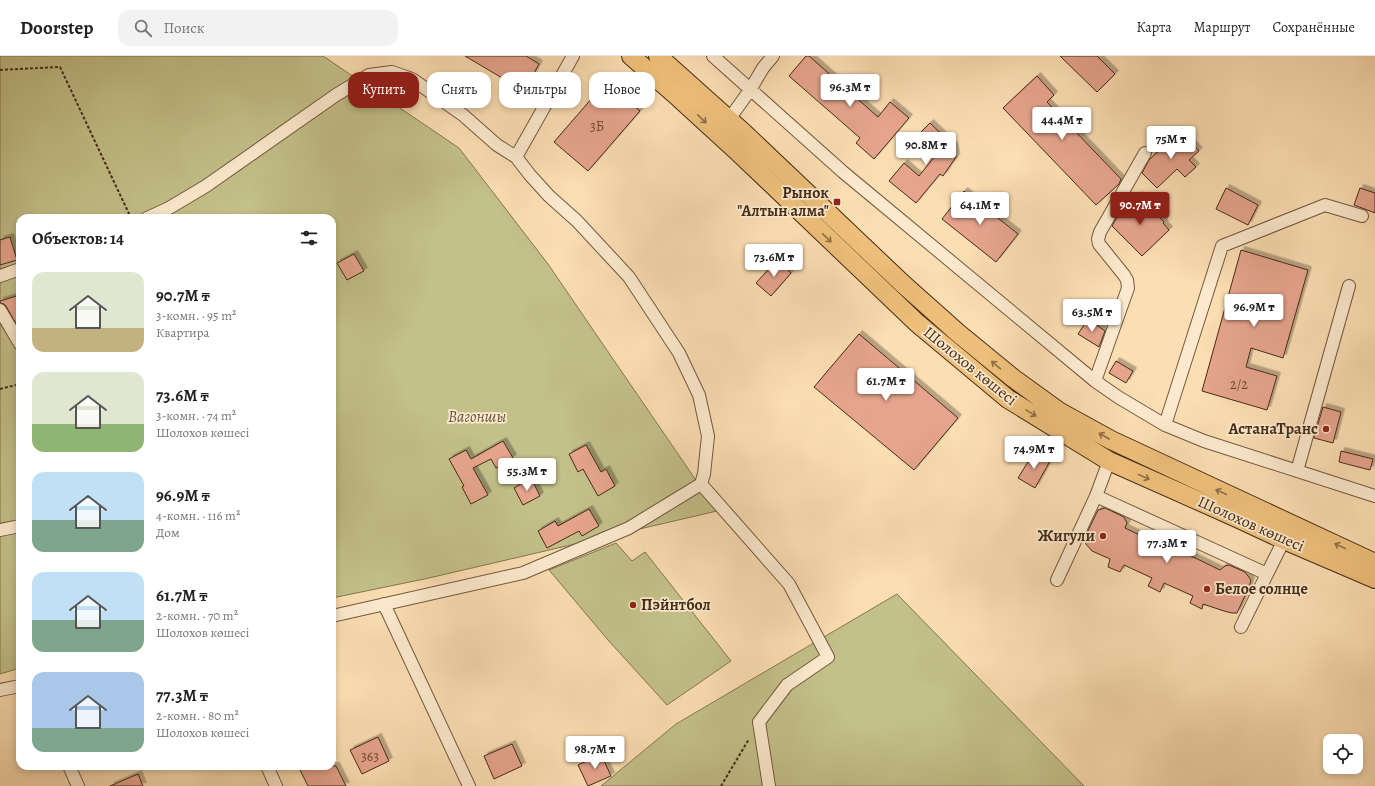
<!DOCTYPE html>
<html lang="ru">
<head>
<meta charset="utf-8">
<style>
	:root { --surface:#fff; --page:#f2f2f2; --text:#222; --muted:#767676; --line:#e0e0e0; --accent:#8f2418 }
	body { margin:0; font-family:Alegreya,serif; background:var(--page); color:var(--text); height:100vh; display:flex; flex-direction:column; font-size:15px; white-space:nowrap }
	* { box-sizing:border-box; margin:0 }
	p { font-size:13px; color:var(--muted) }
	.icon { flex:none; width:22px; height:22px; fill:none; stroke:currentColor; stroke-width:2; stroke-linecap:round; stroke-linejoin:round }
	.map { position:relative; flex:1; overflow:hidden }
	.side { position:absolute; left:16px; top:158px; width:320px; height:556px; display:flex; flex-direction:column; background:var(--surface); border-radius:12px; box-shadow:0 2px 6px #0003 }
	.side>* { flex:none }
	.hud { position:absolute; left:348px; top:16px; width:380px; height:36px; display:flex; gap:8px }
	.tools { position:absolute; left:1323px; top:678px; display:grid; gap:8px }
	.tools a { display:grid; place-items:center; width:40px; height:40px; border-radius:8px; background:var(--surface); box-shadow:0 2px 6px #0003; font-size:20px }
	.price { position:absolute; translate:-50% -34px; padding:0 9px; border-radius:4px; background:#fff; color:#222; font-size:13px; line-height:26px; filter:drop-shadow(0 1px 2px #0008) }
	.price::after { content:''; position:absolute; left:50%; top:24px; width:12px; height:9px; margin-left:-6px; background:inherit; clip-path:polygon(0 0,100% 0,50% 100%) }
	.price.current { background:var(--accent); color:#fff }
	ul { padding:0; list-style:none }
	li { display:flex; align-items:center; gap:12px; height:100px; padding:0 16px }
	li span { display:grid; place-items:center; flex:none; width:112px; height:80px; border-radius:12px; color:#555 }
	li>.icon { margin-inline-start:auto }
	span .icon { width:48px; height:48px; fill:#fffc; stroke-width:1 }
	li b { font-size:17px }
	h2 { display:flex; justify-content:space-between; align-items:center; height:48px; padding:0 16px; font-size:17px }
	.tag { padding:0 14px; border-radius:12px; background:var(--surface); box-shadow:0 2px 6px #0003; font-size:14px; line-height:36px }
	.tag.current { background:var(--accent); color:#fff }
	header { display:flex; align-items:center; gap:24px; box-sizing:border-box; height:56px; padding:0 20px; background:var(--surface); border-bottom:1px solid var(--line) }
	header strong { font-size:19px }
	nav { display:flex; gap:22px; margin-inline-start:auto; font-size:14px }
	.search { width:280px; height:36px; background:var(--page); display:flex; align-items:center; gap:10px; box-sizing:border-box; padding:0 14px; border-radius:12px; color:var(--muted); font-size:15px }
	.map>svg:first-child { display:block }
	.green { fill:#c3c089; stroke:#847650 }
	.building { fill:#e6a48d; stroke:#442b18; filter:url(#shadow) }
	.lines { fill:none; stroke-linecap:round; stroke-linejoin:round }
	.minor-casing { stroke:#72583f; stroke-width:14 }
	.highway-casing { stroke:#442b18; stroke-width:20 }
	.path { stroke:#442b18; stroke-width:2; stroke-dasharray:3 2; stroke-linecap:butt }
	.minor { stroke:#fdeace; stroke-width:12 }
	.highway { stroke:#eebf7a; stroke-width:18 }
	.oneway { stroke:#906e44 }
	.poi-dot { fill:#8f2418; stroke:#fdeace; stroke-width:1.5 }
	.labels { text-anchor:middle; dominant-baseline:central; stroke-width:3.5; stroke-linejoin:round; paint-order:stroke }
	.number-label { font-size:14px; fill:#6c4935 }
	.poi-label { font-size:16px; font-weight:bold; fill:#442b18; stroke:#fdeace; text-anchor:end }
	.street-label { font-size:16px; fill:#442b18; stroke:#fdeace }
	.park-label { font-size:16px; font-style:italic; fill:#645034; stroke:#fdeace }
</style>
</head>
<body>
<header>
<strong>Doorstep</strong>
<div class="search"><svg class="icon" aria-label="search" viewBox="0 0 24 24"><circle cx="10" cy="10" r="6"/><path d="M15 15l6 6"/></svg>Поиск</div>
<nav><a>Карта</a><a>Маршрут</a><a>Сохранённые</a></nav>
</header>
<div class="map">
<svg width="1375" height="730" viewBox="0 0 1375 730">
	<defs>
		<filter id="shadow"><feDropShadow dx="3.5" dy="-3.5" stdDeviation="0" flood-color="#0004"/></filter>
	</defs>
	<rect width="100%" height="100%" fill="#fcdeb3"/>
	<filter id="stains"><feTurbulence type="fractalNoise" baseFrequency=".005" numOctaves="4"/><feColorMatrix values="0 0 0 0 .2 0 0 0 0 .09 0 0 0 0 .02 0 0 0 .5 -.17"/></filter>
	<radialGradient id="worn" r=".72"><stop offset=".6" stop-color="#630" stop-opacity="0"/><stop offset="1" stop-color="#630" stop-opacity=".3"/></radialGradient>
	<path class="green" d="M0,0H323L459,92L548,208L717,455L429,522L332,542V162H20V612L0,618Z
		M616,487L632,505L645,496L731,605L667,649L608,584L549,514Z
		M897,538L1084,730H601L676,668Z"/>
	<path class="building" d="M465,0H526L539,8L524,35Z
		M806,0H809L878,61L890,46L909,62L874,103L856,87L860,82L789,20Z
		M1060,0H1097L1115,18L1097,36Z
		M1037,20L1054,39L1047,46L1121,123L1119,128L1096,149L1003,52Z
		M606,26L640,55L588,115L554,86Z
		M930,67L954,90L956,101L943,120L940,118L916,147L889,125L904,107L919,120L938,96L919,78Z
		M1180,75L1199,95L1189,104L1196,111L1185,121L1177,113L1157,132L1142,117L1149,104Z
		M1226,132L1258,149L1248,169L1216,153Z
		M1360,132L1375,137V157L1354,149Z
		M964,135L1018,178L996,206L942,163Z
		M1138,139L1164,166L1163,167L1169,174L1142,200L1112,170L1119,158Z
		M10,181L17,204L0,209V184Z
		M1241,194L1308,214L1283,302L1251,292L1246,311L1277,320L1267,354L1202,335Z
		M354,198L364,215L347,224L337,207Z
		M777,204L791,217L771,240L756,227Z
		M20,239V264L15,266L6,250L4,248L0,247V245Z
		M1088,263L1105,275L1099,291L1078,278Z
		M859,278L958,362L914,414L814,331Z
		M1116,305L1133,315L1126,327L1109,317Z
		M1323,351L1341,356L1333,387L1314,382Z
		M503,385L513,402L496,412L491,403L473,412L488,439L471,448L462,431L464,430L449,403L466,394L471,403Z
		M586,389L601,416L606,413L615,430L598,440L583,413L578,416L569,398Z
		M1341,395L1373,403L1370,414L1339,406Z
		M1034,396L1050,405L1035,432L1018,422Z
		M531,422L540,440L523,449L514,432Z
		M1105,452L1124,461L1127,467L1125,472L1156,487L1165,480L1187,490L1189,499L1220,514L1225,510L1229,509L1245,516L1251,524L1249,531L1237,557H1232L1224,555L1203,548L1202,553L1190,547L1193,540L1164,527L1160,536L1148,530L1152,522L1124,509L1120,516L1108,511L1110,503L1092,495L1086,488L1085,481L1098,454Z
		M589,453L599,470L582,480L579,475L547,492L538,475L555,465L558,470Z
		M378,681L389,705L362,718L350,694Z
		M512,688L522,710L494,723L484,700Z
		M601,698L611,720L588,730L578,709Z
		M298,710H336L346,730H308Z
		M138,718L143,730H110Z"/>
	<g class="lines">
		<defs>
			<path id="minor" d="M713,0L843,116L1095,325L1118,341L1165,369L1204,385L1375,440
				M725,69L750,34L763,12L773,0
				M147,162L169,152L206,130L336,39L369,19L392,16L412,23L463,59L497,89L516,101
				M0,220L20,213
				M0,254L20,288
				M1095,325L1128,232L1127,224L1124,219L1099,188L1098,183L1100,176L1145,97
				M1165,369L1222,190L1325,149L1362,160
				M1109,405L1096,440L1267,518L1284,484
				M1297,415L1349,230
				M701,428L789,528L828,601L787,629L759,666L769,730
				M0,474L20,470
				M1057,524L1096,440
				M384,548L469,730
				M332,560L523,517L629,472L701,428L704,418L708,380L699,339L679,297L629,221L577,165L549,140L530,119L516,101L573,0
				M1241,571L1267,518
				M0,634L20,630
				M69,710L78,730
				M267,710L276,730"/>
			<path id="highway" d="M631,0L679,42L738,96L917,267L1008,343L1109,405L1237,462L1284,484L1375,523
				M658,0L744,77L903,228L958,277L1013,322L1060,356L1111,384L1375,507"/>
		</defs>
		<use href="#minor" class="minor-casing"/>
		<use href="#highway" class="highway-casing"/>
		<path class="path" d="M0,14L60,11L131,162
			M0,333L20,328
			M721,730L749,683"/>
		<use href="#minor" class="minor"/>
		<use href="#highway" class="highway"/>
	</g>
	<defs><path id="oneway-shaft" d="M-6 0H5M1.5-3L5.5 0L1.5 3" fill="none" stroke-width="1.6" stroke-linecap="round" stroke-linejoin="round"/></defs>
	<g class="oneway">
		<use href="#oneway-shaft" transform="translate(702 63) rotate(43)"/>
		<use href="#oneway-shaft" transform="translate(827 182) rotate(44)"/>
		<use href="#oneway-shaft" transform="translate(996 309) rotate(-140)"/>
		<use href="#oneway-shaft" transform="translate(1031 357) rotate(32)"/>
		<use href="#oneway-shaft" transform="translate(1104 380) rotate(-150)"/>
		<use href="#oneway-shaft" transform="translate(1144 421) rotate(24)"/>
		<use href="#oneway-shaft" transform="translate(1221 436) rotate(-155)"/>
		<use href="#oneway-shaft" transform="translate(1340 490) rotate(-155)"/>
	</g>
	<g class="poi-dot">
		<rect x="833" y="142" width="8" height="8" rx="2"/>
		<circle cx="1326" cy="373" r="4"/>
		<circle cx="1103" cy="480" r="4"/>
		<circle cx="1207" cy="533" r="4"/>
		<circle cx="633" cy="549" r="4"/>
	</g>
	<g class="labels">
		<g class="number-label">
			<text x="597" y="70">3Б</text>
			<text x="1239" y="328">2/2</text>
			<text x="370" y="700">363</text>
		</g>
		<g class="poi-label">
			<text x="829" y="137">Рынок<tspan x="829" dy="18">"Алтын алма"</tspan></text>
			<text x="1318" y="373">АстанаТранс</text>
			<text x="1095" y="480">Жигули</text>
			<text x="1215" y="533" text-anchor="start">Белое солнце</text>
			<text x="641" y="549" text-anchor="start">Пэйнтбол</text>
		</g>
		<g class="street-label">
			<text transform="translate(970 310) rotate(39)">Шолохов көшесі</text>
			<text transform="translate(1251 468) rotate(24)">Шолохов көшесі</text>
		</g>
		<g class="park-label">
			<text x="477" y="361">Вагоншы</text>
		</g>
	</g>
	<rect width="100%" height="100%" filter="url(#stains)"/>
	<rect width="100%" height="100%" fill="url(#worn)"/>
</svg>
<div class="tools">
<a><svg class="icon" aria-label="locate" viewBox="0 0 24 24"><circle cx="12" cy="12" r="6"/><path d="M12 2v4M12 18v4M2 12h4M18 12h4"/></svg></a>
</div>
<b class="price" style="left:850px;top:52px">96.3M ₸</b>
<b class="price" style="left:1062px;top:85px">44.4M ₸</b>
<b class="price" style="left:1171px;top:104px">75M ₸</b>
<b class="price" style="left:926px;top:110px">90.8M ₸</b>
<b class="price" style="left:980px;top:170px">64.1M ₸</b>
<b class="price current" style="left:1140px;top:170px">90.7M ₸</b>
<b class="price" style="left:774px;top:222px">73.6M ₸</b>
<b class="price" style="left:1254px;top:272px">96.9M ₸</b>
<b class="price" style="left:1092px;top:277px">63.5M ₸</b>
<b class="price" style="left:886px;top:346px">61.7M ₸</b>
<b class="price" style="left:1034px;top:414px">74.9M ₸</b>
<b class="price" style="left:527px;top:436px">55.3M ₸</b>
<b class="price" style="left:1167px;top:508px">77.3M ₸</b>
<b class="price" style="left:595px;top:714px">98.7M ₸</b>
<div class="hud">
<a class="tag current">Купить</a>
<a class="tag">Снять</a>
<a class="tag">Фильтры</a>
<a class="tag">Новое</a>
</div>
<section class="side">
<h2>Объектов: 14<svg class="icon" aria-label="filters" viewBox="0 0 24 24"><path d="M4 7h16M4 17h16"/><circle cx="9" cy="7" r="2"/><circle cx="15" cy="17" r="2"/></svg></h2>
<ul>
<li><span style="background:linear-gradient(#dfe7d0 70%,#c2b280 0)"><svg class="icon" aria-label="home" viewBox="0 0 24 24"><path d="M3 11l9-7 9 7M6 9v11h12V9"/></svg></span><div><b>90.7M ₸</b><p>3-комн. · 95 m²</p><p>Квартира</p></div></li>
<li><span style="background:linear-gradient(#dfe7d0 65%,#8fb573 0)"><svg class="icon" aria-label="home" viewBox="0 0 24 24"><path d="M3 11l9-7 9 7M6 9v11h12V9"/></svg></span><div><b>73.6M ₸</b><p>3-комн. · 74 m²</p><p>Шолохов көшесі</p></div></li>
<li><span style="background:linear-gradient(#bfe0f5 60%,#7fa58c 0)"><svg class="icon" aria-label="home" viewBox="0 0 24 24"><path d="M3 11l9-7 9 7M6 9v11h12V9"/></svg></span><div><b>96.9M ₸</b><p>4-комн. · 116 m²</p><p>Дом</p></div></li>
<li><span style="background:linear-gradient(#bfe0f5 60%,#7fa58c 0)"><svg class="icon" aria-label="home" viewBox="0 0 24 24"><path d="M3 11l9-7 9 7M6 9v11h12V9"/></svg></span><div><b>61.7M ₸</b><p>2-комн. · 70 m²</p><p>Шолохов көшесі</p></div></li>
<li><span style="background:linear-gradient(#a9c7e8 70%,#7fa58c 0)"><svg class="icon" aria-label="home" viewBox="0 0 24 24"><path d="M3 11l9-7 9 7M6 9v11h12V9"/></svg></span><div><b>77.3M ₸</b><p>2-комн. · 80 m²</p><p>Шолохов көшесі</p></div></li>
</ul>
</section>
</div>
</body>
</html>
